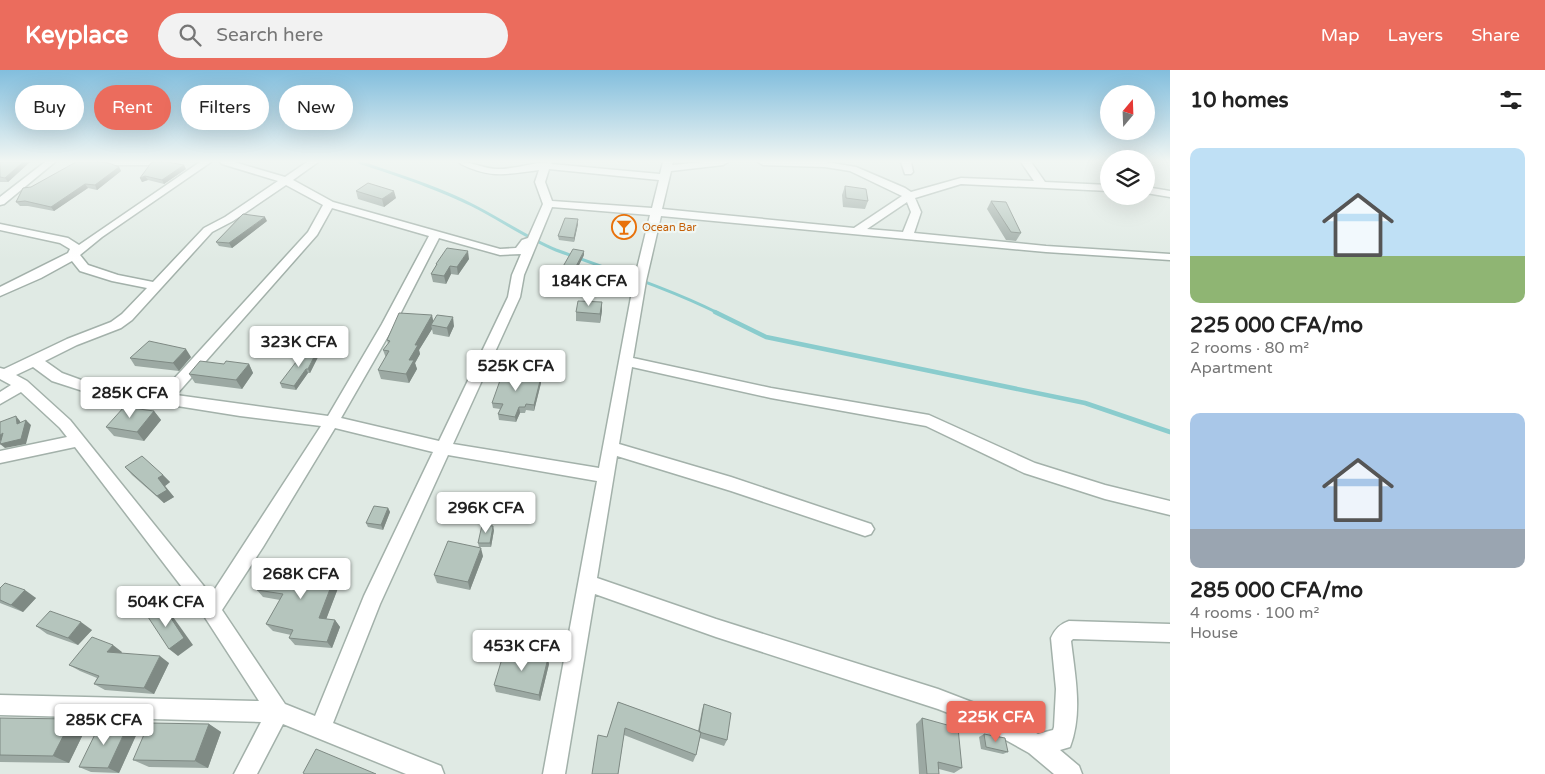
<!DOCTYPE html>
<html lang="en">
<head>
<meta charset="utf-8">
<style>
	:root { --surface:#fff; --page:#f2f2f2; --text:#222; --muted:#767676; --accent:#eb6c5d }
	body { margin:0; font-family:"Varela Round",sans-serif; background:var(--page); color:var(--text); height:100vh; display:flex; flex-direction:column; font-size:19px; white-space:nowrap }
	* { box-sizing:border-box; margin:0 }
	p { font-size:16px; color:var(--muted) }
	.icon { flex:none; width:28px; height:28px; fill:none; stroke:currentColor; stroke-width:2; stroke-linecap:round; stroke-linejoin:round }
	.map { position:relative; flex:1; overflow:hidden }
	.panel { display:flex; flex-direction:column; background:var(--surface); width:375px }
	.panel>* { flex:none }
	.guide { position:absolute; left:15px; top:15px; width:475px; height:45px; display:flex; gap:10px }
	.needle { width:32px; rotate:19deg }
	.fabs { position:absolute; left:1100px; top:15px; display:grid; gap:10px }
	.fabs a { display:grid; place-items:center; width:55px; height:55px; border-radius:50%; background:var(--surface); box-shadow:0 5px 20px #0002; font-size:25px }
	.price { position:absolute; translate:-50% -42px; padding:0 11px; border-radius:5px; background:#fff; color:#222; font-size:16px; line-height:32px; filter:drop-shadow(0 1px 2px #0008) }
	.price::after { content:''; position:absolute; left:50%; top:30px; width:15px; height:11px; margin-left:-8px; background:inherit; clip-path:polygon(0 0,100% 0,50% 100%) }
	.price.on { background:var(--accent); color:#fff }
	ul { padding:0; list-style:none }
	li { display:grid; align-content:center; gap:10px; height:265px; padding:0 20px }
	li span { display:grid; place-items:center; height:155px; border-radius:10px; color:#555 }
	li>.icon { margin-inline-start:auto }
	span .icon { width:90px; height:90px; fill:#fffc; stroke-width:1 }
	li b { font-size:21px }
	h2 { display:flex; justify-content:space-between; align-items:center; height:60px; padding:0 20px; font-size:21px }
	.chip { padding:0 18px; border-radius:22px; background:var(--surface); box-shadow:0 5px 20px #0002; font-size:18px; line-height:45px }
	.chip.on { background:var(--accent); color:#fff }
	header { display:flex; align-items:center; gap:30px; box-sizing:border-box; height:70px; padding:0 25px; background:var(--accent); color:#fff }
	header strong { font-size:24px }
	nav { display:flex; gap:28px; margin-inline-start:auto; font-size:18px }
	.search { width:350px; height:45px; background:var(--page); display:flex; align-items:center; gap:12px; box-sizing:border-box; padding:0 18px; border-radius:28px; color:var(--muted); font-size:19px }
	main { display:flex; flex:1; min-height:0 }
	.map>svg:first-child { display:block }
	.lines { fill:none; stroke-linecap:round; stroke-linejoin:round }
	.stream-far1 { stroke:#8acccd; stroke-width:3 }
	.stream { stroke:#8acccd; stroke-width:4.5 }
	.minor-casing { stroke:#a3b1aa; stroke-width:3 }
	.minor { fill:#fff; fill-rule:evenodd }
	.wall { fill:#9ca9a3 }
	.shaded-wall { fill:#7f8a84 }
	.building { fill:#b5c5bd; stroke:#7f8a84 }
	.labels { text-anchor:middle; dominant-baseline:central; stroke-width:4.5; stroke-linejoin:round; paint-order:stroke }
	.far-food-label { font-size:11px; fill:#c56008; stroke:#f0f7f3; text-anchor:start }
</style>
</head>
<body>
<header>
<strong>Keyplace</strong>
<div class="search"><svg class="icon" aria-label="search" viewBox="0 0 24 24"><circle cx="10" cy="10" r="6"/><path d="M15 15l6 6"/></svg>Search here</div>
<nav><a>Map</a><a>Layers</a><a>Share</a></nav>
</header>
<main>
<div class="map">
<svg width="1170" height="704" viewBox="0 0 1170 704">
	<rect width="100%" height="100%" fill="#e0eae4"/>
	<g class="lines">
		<path class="stream-far1" d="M359,92C397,105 436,117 472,135C500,149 527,168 556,180C610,200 666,217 718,243"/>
		<path class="stream" d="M715,242L766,267L1085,333L1170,362"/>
		<defs>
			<path id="minor" d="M45,92H55L4,134L0,135V127Z
				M98,92H162L157,95H103Z
				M200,92H211L102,167L80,185L88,195L118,205L153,212L204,158L225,147L278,111L222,94L220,92H234L285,107L307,92H318L293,110L333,132L500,179L516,178L522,170L528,168L543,134L535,112L539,100C507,104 491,109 461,94L459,92C473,92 484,99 498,99C516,99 535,92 552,92L551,94L660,104L663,92H673L672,95L703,92H728L723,95L671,101L662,139L854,158L902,126L850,101L825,97L763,95L758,92H827L856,97L905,118L911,122L961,108L1034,111L1021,92H1031L1045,112L1109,115V121L961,114L915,128L921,142L914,163L1046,176L1170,184V190L1046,182L661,146L646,211L633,288L771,318L929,345L1035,393L1105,415L1170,431V445L1105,429L1024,403L926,356L771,328L632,297L619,374L731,407L865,452L871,454L874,459L871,464L865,466L731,421L617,386L597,508L716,549L938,619L990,639L1038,664L1053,660L1054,657L1056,619L1051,568C1055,559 1060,554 1069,551L1170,554V572L1073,569L1071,571C1075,606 1083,643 1070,677L1060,680L1079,696L1082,704H1054L1029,683L977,654L938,639L716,567L595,524L565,704H543L597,411L448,385L380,534L333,653L441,696L444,704H406L283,654L257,704H234L261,652L0,645V625L259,631L204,546L75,377L0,393V381L67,367L60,358L21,322L0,334V322L11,315L0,309V298L4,299L67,269L111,252L122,244L147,218L112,211L80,201L72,191L41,208L0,226V217L68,183L70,179L60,173L0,160V154L68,168L79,175ZM549,99L659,110L652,138L552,131L545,112ZM286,115L323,135L308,162L161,323L84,311L62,303L45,291L77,275L121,258L132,250L212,162L233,151ZM907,132L911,142L903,162L867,159ZM552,137L650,145L634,211L599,398L453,374L520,227L524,205ZM332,138L429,166L382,254L328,346L176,325L317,165ZM439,168L500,185L521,184L512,205L508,227L439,371L341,348L395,254ZM33,297L52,311L83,321L240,346L321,356L211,525L70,350L27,311L16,305ZM335,358L433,382L364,526L315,646L285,634L222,540L263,477Z
				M901,92H911L913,102L911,104H905Z
				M1146,117L1170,121V127L1146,123Z"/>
		</defs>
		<use href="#minor" class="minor-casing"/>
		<use href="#minor" class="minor"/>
	</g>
	<path class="wall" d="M0,92H30L8,112H0Z
		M100,92L119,97L121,101L97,120L88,118L54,141L28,136H20L16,132L31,117Z
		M174,93L186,99L164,114L148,110L142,112L140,108Z
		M845,116L868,131L865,139L843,137L842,125Z
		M356,121L396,128L384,137L358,129Z
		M991,131L1021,163L1016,171L1006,170L987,139Z
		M267,151L232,178L219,176L216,172Z
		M578,154L574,172L559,170L558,166Z
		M584,185L569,215L558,212L557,207Z
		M469,189L458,205L451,204L446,214L433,212L431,204L436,196V194Z
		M602,232V241L600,253L576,251V242Z
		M433,251L454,256L449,267L433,264L432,259L419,280L420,284L415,293L417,299L409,313L381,309L378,300L386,288L383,280L388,274L387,270Z
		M317,281L319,285L310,303H308L296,320L282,318L280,313Z
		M191,287L179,301L135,296L130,288Z
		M249,294L253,303L242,319L195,313L189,304Z
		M541,307V313L534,341L526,340L525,343H520L516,352L499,350L498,344L500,339L493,338L492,333Z
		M154,341L161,350L144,371L114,366L106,357Z
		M125,397L163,405L170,412L165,416L174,427L164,433L132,405Z
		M388,438L390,442L383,460L368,457L366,453Z
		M494,460L491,477H479L478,473Z
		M483,486L470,520L437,513L434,505Z
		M300,498H338L343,505L326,549L335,550L340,557L332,578L295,575L289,568L291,565L273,561L266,554L280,530L263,527L257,520Z
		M0,518L36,528L23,542L0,533Z
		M36,556L92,560L78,575L47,564Z
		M122,582L121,583L169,593L154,624L105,620L94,614L97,608L80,601L69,595Z
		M549,594L540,631L496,622L494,615Z
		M618,632L698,661L702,640L704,634L727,670L724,676L700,668L696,685L693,692L624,665L618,704L607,667Z
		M0,648L72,649L87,656L69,693L0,692Z
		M922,648L962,698L954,703L939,699V704H919L916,654Z
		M209,654L221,662L208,698L149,697L133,690Z
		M138,661L119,703L91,702L79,697Z
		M984,664L1008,682L1003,684L981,679L979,667Z"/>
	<path class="shaded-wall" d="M23,92H30L8,112L5,108Z
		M184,95L186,99L164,114L162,110Z
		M119,97L121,101L97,120L95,115Z
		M145,106L148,110L142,112L140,108Z
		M85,114L88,118L54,141L51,137Z
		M394,121L396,128L384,137L382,129Z
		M265,147L267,151L232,178L229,173Z
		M578,149V154L574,172V168Z
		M468,181L469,189L458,205L457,197Z
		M584,181V185L569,215V210Z
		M450,196L451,204L446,214L444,206Z
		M602,232V241L600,253V244Z
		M432,245L434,254L431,255L432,259L419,280L420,284L415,293L417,299L409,313L406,304L409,290L415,275Z
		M453,247L454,256L449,267L447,258Z
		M186,279L191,287L179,301L173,293Z
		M317,281L319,285L310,303L308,299Z
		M249,294L253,303L242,319L236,310Z
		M306,299L308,303L296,320L294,316Z
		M541,307V313L534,341V335Z
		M519,337L520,343L516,352L515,347Z
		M154,341L161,350L144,371L137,362Z
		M16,346L20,351L21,358L17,354Z
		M26,350L31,355L26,374L5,378L0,374Z
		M3,363L8,368L0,371V365Z
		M163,405L170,412L165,416L174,427L164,433L157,426L158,408Z
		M388,438L390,442L383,460L381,455Z
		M493,456L494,460L491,477L490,473Z
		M481,478L483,486L470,520L468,512Z
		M338,498L343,505L324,555L319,548Z
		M25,520L36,528L23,542L11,535Z
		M163,536L171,544L193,575L178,586L169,579Z
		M335,550L340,557L332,578L327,572Z
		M81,552L92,560L78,575L68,568Z
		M113,575L122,582L117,589L107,582Z
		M160,586L169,593L154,624L144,618Z
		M548,588L549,594L540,631L539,625Z
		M72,649L87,656L69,693L53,686Z
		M209,654L221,662L208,698L195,691Z
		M128,655L138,661L119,703L108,698Z"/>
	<path class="building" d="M0,92H23L5,108L0,107Z
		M76,92H100L109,93L119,97L95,115L85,114L51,137L25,131L16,132L23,118L31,117Z
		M154,92H168L184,95L162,110L145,106L140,108L151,93Z
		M368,113L394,121L382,129L356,121Z
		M845,116L866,119L868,131L846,128Z
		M991,131L1006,132L1021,163L1011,162Z
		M243,144L265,147L229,173L216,172Z
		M565,148L578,149L574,168L558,166Z
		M447,178L468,181L457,197L450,196L444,206L431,204L437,194H436Z
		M573,179L584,181L569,210L557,207Z
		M578,231L602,232L600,244L576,242Z
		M399,243L432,245L415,275H418L409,290H414L406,304L378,300L389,281L383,280L390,271L387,270Z
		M437,245L453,247L447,258L431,255Z
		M149,271L186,279L173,293L130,288Z
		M306,279L317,281L308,299H306L294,316L280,313Z
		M200,291L224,294L226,291L249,294L236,310L189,304Z
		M503,302L541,307L534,335L526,334L525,337H519L515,347L498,344L503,334L492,333Z
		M124,337L154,341L137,362L106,357Z
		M16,346L17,354L26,350L21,369L0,374L3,363L0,365V352Z
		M142,386L163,405L158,408L167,420L157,426L125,397Z
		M374,436L388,438L381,455L366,453Z
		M482,455L493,456L490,473H478Z
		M448,471L481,478L468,512L434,505Z
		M271,494L300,498L302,495L338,498L319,548L335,550L327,572L289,568L293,560L266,554L283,524L257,520Z
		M5,513L25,520L11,535L0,530V518Z
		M163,536L184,568L169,579L148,547Z
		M50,541L81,552L68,568L36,556Z
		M92,567L113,575L107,582L160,586L144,618L94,614L99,606L69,595Z
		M505,579L548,588L539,625L494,615Z
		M618,632L701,662L696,685L625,658L618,704H592L598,665L607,667Z
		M704,634L731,643L727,670L699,662Z
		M0,648L72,649L53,686L0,685Z
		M922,648L958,658L962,698L938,692L939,704H927Z
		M149,653L209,654L195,691L133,690Z
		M100,654L128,655L108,698L79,697Z
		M984,664L1005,668L1008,682L986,677Z
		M316,679L376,704H305L303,703Z"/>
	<linearGradient id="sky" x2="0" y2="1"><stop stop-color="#82bedd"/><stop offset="0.48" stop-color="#f1f6f3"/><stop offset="1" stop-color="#f1f6f3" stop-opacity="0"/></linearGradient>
	<rect width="1170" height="190" fill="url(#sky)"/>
	<defs>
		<symbol id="bar-ring" viewBox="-11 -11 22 22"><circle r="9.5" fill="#f0f7f3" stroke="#e8710a" stroke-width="1.5"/><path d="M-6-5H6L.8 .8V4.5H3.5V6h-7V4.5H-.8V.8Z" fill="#e8710a"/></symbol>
	</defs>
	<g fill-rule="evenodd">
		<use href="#bar-ring" x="610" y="143" width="28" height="28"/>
	</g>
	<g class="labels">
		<g class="far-food-label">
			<text x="642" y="157">Ocean Bar</text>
		</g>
	</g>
</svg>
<div class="fabs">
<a><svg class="needle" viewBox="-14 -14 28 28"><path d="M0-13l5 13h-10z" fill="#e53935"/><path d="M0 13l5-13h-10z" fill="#767676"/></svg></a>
<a><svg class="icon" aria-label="layers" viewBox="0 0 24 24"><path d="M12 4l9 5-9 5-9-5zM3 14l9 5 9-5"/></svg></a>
</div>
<b class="price" style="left:589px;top:237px">184K CFA</b>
<b class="price" style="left:299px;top:298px">323K CFA</b>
<b class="price" style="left:516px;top:322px">525K CFA</b>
<b class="price" style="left:130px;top:349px">285K CFA</b>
<b class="price" style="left:486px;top:464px">296K CFA</b>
<b class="price" style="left:301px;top:530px">268K CFA</b>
<b class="price" style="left:166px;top:558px">504K CFA</b>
<b class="price" style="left:522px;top:602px">453K CFA</b>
<b class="price on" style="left:996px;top:673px">225K CFA</b>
<b class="price" style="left:104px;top:676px">285K CFA</b>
<div class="guide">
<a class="chip">Buy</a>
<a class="chip on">Rent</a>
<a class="chip">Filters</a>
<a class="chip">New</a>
</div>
</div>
<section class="panel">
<h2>10 homes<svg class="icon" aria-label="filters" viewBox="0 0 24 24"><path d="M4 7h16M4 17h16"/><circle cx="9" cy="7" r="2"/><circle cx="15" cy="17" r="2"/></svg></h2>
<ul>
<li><span style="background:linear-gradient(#bfe0f5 70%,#8fb573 0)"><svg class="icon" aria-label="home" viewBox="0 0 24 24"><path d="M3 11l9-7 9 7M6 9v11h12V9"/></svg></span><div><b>225 000 CFA/mo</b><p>2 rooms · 80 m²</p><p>Apartment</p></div></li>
<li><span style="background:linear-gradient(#a9c7e8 75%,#9aa5b1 0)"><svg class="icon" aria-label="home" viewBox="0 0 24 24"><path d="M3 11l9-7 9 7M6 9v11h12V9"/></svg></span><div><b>285 000 CFA/mo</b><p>4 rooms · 100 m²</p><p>House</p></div></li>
</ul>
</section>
</main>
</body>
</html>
